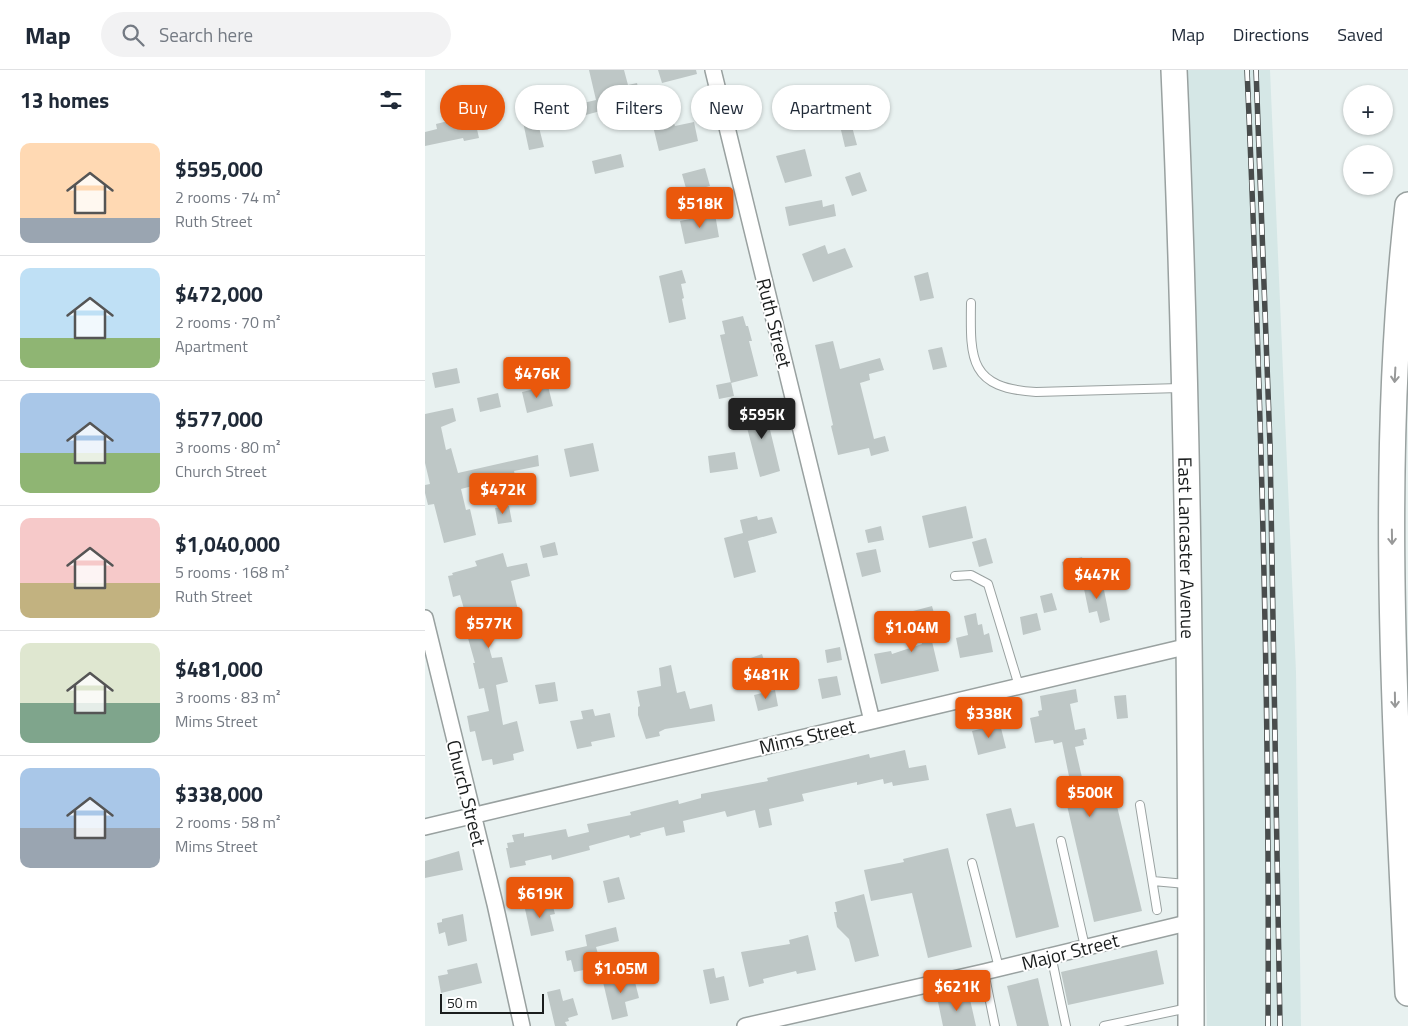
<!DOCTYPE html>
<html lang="en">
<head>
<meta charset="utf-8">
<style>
	:root { --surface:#fff; --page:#f2f2f3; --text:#1f2937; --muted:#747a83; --line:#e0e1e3; --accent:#ea580c }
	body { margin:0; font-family:"Titillium Web",sans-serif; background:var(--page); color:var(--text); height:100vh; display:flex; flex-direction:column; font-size:19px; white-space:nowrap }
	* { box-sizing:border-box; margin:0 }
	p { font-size:16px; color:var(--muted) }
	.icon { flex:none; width:28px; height:28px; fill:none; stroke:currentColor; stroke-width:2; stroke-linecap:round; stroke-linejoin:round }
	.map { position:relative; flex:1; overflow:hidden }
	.sheet { display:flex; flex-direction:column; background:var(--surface); width:425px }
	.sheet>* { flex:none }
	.hud { position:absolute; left:15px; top:15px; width:475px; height:45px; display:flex; gap:10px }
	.buttons { position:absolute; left:918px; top:15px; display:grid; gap:10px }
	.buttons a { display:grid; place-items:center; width:50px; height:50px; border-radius:50%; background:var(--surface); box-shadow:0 1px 4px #0004; font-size:25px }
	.scale { position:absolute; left:15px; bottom:12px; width:104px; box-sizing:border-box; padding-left:5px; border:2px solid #1a1d1d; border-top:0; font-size:14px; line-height:18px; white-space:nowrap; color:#1a1d1d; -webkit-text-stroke:4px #fff; paint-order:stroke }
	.price { position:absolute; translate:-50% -42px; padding:0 11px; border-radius:5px; background:var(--accent); color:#fff; font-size:16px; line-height:32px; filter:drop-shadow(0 1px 2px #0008) }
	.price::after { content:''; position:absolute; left:50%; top:30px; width:15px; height:11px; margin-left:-8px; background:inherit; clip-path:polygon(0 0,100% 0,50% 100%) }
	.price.active { background:#222; color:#fff }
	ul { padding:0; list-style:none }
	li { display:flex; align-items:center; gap:15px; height:125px; padding:0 20px }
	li+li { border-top:1px solid var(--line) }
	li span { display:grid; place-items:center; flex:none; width:140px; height:100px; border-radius:10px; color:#555 }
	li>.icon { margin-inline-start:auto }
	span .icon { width:60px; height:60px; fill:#fffc; stroke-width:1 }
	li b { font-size:21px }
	h2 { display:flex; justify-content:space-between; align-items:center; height:60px; padding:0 20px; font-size:21px }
	.chip { padding:0 18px; border-radius:22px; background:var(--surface); box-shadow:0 1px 4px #0004; font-size:18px; line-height:45px }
	.chip.active { background:var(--accent); color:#fff }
	header { display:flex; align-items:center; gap:30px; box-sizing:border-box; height:70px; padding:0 25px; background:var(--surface); border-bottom:1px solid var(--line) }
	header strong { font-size:24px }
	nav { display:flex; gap:28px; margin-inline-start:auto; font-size:18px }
	.search { width:350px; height:45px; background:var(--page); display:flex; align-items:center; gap:12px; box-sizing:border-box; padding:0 18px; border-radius:28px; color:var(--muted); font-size:19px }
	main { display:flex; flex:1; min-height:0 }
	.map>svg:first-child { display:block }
	.built { fill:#d5e7e6 }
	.building { fill:#bec7c6 }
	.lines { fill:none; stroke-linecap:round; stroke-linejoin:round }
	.lane-casing { stroke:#99a1a0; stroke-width:10 }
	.street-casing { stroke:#99a1a0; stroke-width:18 }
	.primary-casing { stroke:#99a1a0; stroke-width:28 }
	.lane { stroke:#fff; stroke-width:8 }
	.street { stroke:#fff; stroke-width:15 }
	.primary { stroke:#fff; stroke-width:25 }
	.rail-casing { stroke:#484c4c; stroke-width:5.5 }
	.rail { stroke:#fff; stroke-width:4; stroke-dasharray:11; stroke-linecap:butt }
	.oneway { stroke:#989999 }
	.labels { text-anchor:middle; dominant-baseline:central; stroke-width:4; stroke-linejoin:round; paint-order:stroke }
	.street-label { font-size:19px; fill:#1a1d1d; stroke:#fff }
</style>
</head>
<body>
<header>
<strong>Map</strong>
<div class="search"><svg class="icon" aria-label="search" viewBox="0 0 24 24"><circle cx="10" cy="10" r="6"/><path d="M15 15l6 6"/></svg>Search here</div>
<nav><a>Map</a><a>Directions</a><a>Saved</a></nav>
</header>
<main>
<section class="sheet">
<h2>13 homes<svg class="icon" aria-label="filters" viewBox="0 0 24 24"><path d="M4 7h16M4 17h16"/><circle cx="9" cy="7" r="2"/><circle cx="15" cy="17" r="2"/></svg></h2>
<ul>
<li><span style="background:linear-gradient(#ffd9b3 75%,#9aa5b1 0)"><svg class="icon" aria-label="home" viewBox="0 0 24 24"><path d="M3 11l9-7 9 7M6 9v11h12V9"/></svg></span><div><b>$595,000</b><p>2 rooms · 74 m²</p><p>Ruth Street</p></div></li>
<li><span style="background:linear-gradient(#bfe0f5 70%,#8fb573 0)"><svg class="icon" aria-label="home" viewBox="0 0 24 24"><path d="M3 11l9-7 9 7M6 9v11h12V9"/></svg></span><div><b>$472,000</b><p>2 rooms · 70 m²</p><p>Apartment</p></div></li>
<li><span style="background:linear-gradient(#a9c7e8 60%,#8fb573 0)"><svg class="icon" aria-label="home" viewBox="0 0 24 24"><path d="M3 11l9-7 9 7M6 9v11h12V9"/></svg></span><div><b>$577,000</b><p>3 rooms · 80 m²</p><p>Church Street</p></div></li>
<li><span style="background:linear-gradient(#f6c9c9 65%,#c2b280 0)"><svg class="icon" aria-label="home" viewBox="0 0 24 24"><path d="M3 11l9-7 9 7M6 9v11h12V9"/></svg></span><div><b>$1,040,000</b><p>5 rooms · 168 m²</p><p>Ruth Street</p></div></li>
<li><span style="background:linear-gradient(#dfe7d0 60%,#7fa58c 0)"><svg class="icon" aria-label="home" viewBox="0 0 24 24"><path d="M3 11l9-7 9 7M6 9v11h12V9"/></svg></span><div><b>$481,000</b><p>3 rooms · 83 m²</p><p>Mims Street</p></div></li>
<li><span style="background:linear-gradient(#a9c7e8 60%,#9aa5b1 0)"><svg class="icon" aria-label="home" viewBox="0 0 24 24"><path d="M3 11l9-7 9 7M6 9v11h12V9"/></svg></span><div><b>$338,000</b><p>2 rooms · 58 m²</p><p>Mims Street</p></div></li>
</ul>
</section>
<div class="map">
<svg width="983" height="956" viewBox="0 0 983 956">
	<rect width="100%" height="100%" fill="#e8f1f0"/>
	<path class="built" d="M758,0H845L871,602L876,956H782Z"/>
	<path class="building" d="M164,0H199L203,15L212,13L216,30L157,46L154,34L171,30Z
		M233,0H271L272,4L237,13Z
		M45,28L54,68L39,71L38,68L0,76V62L12,59L11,54L23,51L19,34Z
		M108,34L119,77L104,80L95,38Z
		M240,49L241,55L249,53L250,56L269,52L273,71L234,81L227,52Z
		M426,53L432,75L420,77L415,56Z
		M380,79L387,106L360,113L351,86Z
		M196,84L199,97L170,104L167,91Z
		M280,98L285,116L262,122L257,104Z
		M435,102L442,121L427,126L420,107Z
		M397,130L398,137L409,134L411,146L364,156L360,137Z
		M290,144L294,167L260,174L255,151Z
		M400,175L403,184L420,178L428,197L388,212L377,184Z
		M257,200L261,213L256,214L259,228L257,229L261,249L244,253L234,206Z
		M503,202L509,228L495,231L489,206Z
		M318,246L321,256H323L327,271H324L333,306L306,313L295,265L300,264L297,251Z
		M408,271L415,299L455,288L459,300L444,304L445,310L435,313L449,369L460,366L464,381L446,386L444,378L413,385L406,356L408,355L390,275Z
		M517,277L522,297L508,300L503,280Z
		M32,298L35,313L10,318L7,303Z
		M306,312L309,326L294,329L291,315Z
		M123,316L128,336L102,343L97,322Z
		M73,323L76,337L55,342L52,328Z
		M338,331L355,401L335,407L320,350L325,348L322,335Z
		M28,338L31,351L16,357L21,380L26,378L33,403L113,385L114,396L89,401L90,405L36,419L41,440L45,439L51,465L19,473L9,434L3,435L0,423V415L5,414L0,393V344Z
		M168,373L174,401L145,407L139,379Z
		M310,382L313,399L285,403L283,386Z
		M84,436L87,452L73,454L70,438Z
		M541,436L548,468L504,478L497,446Z
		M332,446L333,450L347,447L352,463L323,471L331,502L309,508L299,468L318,463L315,450Z
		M456,456L459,470L443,473L440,460Z
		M561,468L568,493L554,497L547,472Z
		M130,472L133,485L118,488L115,476Z
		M451,479L456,502L437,507L431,483Z
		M78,483L82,497L102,493L105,506L86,511L93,540L60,548L61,551L57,552L67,588L77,587L83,612L71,615L78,655L92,651L99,681L88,684L89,690L68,695L67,689L57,691L50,661L45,662L42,646L64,641L59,618L54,619L48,593H50L39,554L43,553L35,525L28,527L23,506L28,505L27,503L52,496L50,491Z
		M657,487L664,513L643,518L637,492Z
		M677,510L685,550L675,553L672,541L664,543L658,514Z
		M627,523L632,540L619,543L615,526Z
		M507,536L514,561L505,563L514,601L456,614L449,584L466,581L467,584L497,574L488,541Z
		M551,543L553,555L557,554L559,565L564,563L568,582L535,588L531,568L543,565L539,546Z
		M612,543L616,560L598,565L595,547Z
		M415,577L417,590L402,593L400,580Z
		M337,584L342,600L325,605L320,590Z
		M246,595L252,623L260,621L265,639L287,634L290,651L240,659L234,662L235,666L221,669L213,645V637L215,636L212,621L236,616L234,598Z
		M412,606L416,625L397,629L393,609Z
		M130,612L133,631L114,634L110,615Z
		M651,619L653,632L645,634L650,660L660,658L662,669L658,670L659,675L650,677L664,738L691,732L717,841L669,852L638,718L646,716L637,672L629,674L628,670L610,673L605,648L614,646L613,641L617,640L615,626Z
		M350,620L353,636L333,641L329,625Z
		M701,625L703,648L692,649L689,626Z
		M168,639L170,646L185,643L190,667L166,672L167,676L152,679L145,651L158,649L156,641Z
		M575,654L581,678L553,685L547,661Z
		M480,680L484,698L501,695L504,710L468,716L467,712L459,714L458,709L432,715V712L427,713L377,724L379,731L344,739L347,755L334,758L330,740L302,747L300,741L258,751L260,762L241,766L239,757L215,763L216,765L205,768L204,765L164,776L165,780L138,787L127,790L126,785L100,791L101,795L85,798L81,778H83L82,773L89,772L87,765L99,763V767L141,759L143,767L164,762L162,754L206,745L205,742L253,730L254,734L276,728V724L343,711L342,708L419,690L444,684L445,688Z
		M586,738L591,757L609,753L634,857L591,868L561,744Z
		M523,778L547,877L503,888L487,823L446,831L439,800L479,792L478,789Z
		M34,781L38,800L0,808V791Z
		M194,807L200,829L183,833L178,811Z
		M439,824L454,886L430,892L424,869L412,857L409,842H412L410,832Z
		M127,833L130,844L125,845L129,861L106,866L100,839Z
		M38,844L42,871L23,876L20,862L14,864L12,853L17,852V849Z
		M191,857L194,871L171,877L173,884L160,887L163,899L149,902L146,890L142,891L140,881L162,876L160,865Z
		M383,865L391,900L372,904L371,901L338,909L339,913L324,917L316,882L365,874L364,870Z
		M732,880L739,914L643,935L636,902Z
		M52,893L57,913L16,923L13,906L23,904L22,900Z
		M289,898L291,908L299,906L304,930L285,934L278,900Z
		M207,900L214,928L200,932L203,946L187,950L178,912L195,908L194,903Z
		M613,908L624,956H592L582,916Z
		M135,919L138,931L148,928L153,945L143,948L144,951L140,952L142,956H130L122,922Z
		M544,925L551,956H518L513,932Z"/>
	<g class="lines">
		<defs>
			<path id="lane" d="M546,233C545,291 545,318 611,322L755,318
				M530,506L546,505L563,514L594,616
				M715,735L732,840
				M636,771L660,877
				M547,793L574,898
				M728,811L761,814
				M626,885L641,956
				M559,902L570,956
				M679,956L763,938"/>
			<path id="street" d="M288,0L447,651
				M0,548L70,834L97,956
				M0,757L764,576
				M320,956L559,902L766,852"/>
			<g id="primary">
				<path id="s1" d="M749,0C763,318 766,637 766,956"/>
				<path d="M983,135C953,396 971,661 983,923"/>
			</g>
		</defs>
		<use href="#lane" class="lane-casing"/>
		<use href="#street" class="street-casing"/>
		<use href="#primary" class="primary-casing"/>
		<use href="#lane" class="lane"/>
		<use href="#street" class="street"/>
		<use href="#primary" class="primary"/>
		<defs>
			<path id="rail" d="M822,0C836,318 845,637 843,956
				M831,0L845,375L855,956"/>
		</defs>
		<use href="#rail" class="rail-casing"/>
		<use href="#rail" class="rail"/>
	</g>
	<defs><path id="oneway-shaft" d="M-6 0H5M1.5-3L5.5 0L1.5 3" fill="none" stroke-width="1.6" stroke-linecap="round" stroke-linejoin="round" transform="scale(1.25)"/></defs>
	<g class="oneway">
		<use href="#oneway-shaft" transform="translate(970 305) rotate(93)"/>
		<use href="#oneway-shaft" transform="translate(967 467) rotate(89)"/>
		<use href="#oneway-shaft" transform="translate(970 630) rotate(89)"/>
	</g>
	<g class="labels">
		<g class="street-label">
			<text transform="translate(350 253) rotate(76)">Ruth Street</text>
			<text stroke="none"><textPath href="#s1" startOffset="478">East Lancaster Avenue</textPath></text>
			<text transform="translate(382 666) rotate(-13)">Mims Street</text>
			<text transform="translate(42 723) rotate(76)">Church Street</text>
			<text transform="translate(645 881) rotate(-14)">Major Street</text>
		</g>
	</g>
</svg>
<div class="buttons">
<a>+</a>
<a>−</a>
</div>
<div class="scale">50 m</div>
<b class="price" style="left:275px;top:159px">$518K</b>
<b class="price" style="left:112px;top:329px">$476K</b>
<b class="price active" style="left:337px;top:370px">$595K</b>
<b class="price" style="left:78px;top:445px">$472K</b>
<b class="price" style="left:672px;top:530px">$447K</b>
<b class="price" style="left:64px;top:579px">$577K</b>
<b class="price" style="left:487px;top:583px">$1.04M</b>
<b class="price" style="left:341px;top:630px">$481K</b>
<b class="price" style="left:564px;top:669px">$338K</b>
<b class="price" style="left:665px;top:748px">$500K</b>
<b class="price" style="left:115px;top:849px">$619K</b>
<b class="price" style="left:196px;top:924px">$1.05M</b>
<b class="price" style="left:532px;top:942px">$621K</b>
<div class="hud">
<a class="chip active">Buy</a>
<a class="chip">Rent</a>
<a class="chip">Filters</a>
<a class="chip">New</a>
<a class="chip">Apartment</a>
</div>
</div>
</main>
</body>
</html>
